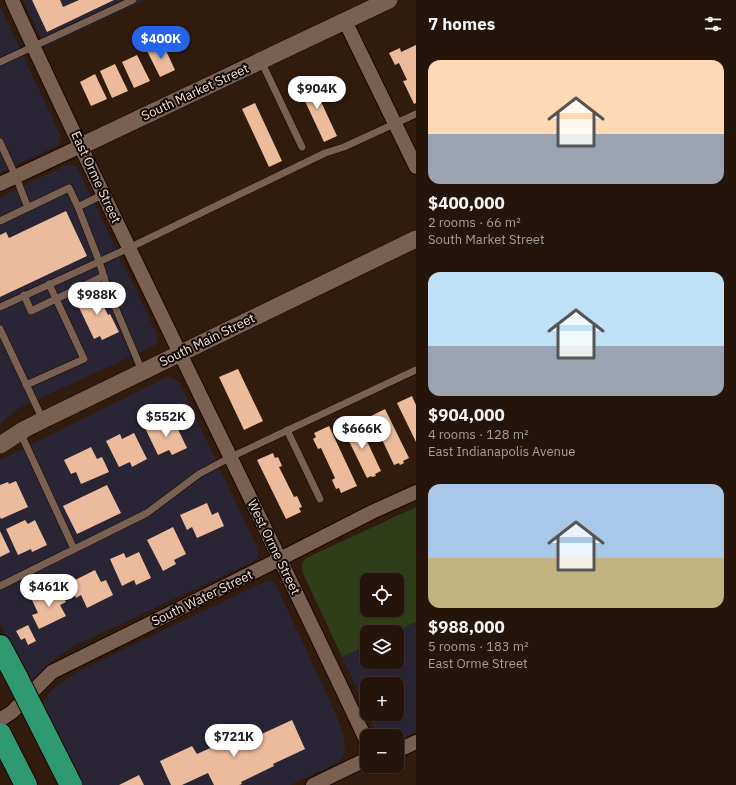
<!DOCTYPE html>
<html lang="en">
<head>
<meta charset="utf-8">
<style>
	:root { --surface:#24140a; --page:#302118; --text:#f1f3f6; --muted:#a39e9c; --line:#41332b; --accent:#2563eb }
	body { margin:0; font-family:"IBM Plex Sans",sans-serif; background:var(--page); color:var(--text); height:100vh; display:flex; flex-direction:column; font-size:15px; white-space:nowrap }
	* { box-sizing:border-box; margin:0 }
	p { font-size:13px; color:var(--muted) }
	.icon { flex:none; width:22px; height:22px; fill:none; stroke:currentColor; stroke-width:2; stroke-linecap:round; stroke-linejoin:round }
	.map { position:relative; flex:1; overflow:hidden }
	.details { display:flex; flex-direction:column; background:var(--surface); width:320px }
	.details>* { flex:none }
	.controls { position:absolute; left:360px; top:573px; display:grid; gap:8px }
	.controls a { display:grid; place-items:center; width:44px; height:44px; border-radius:8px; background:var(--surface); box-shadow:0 1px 3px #0004,0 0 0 1px var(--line); font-size:20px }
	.price { position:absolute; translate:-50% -34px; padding:0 9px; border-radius:14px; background:#fff; color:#222; font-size:13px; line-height:26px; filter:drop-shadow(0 1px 2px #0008) }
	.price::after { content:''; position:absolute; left:50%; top:24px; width:12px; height:9px; margin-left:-6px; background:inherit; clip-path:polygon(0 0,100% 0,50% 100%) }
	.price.active { background:var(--accent); color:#fff }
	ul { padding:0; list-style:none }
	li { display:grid; align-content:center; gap:8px; height:212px; padding:0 12px }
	li span { display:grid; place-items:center; height:124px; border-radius:12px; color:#555 }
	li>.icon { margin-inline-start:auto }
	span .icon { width:72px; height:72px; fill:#fffc; stroke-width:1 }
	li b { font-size:17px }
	h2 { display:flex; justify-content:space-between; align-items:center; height:48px; padding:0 12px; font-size:17px }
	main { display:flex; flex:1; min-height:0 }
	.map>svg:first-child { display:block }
	.commercial { fill:#292535 }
	.green { fill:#303d19; fill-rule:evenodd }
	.building { fill:#ebbb9c }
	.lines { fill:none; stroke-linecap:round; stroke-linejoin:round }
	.service-casing { stroke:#170500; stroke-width:8 }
	.minor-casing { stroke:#170500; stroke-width:16 }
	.tertiary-casing { stroke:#170500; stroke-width:18 }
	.motorway-casing { stroke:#170500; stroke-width:24 }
	.service { stroke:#796050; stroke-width:7 }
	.minor { stroke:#796050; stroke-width:14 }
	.tertiary { stroke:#796050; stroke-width:17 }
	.motorway { stroke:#2f9972; stroke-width:22 }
	.motorway-bridge-casing { stroke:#170500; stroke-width:24; stroke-linecap:butt }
	.motorway-bridge { stroke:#2f9972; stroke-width:22 }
	.labels { text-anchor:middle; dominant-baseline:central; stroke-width:4; stroke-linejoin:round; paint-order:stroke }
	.street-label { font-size:13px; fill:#f2e3da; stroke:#110804 }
</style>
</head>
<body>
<main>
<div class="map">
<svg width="416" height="785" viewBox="0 0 416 785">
	<rect width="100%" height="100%" fill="#301b0d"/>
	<path class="commercial" d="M23,0H145L45,47Z
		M0,6L61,136L60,142L57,146L0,172Z
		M72,165L77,167L157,334L158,340L154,346L23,406L15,411L0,424V197L64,166Z
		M167,377H172L179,382L257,547L258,553L257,559L251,563L74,646L57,657L44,669L30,686L0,624V460Z
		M266,581H272L276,585L336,714L344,737L345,754L342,759L335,764L290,785H81L40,705L51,691L75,673L84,668Z
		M416,622V732L397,740V736H378L368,714H397V684H367V712L342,657L367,645V662H397V632H394Z"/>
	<path class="green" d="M416,507V622L394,632H367V645L342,657L303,573C302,565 301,562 308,557ZM367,580H397V610H367Z"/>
	<path class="building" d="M32,0H60L63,7L79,0H114L47,32Z
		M163,44L175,70L160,77L147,51Z
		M416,45V103L414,104L403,81L407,80L399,63L395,65L389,53L400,48L401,52Z
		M137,55L150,81L134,88L122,62Z
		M115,64L128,91L112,98L100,71Z
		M95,74L107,99L91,106L80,82Z
		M310,78L337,136L324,142L297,84Z
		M255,103L282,161L269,167L242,109Z
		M66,211L87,256L0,297V235L6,232L9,238Z
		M96,290L108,315L110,314L119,332L102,340L100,336L94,339L75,299Z
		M238,369L263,421L244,430L219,377Z
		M412,396L416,405V442L397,403Z
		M385,409L409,458L403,461L404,463L400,465L399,463L394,465L371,416Z
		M159,421L162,427L174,421L187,448L172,455L169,450L158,455L145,428Z
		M358,422L381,471L375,474L376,476L372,477L371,476L367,478L343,429Z
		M329,426L357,486L341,493L339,488L336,489L332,480L335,478L321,448L318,449L313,439L316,437L314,433Z
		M134,433L147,459L132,467L130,462L119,467L106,441L120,434L122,439Z
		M91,447L97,459L102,457L109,472L81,484L76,472L71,474L64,460Z
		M273,453L275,458L278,457L282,466L279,467L294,497L297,496L302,507L299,508L301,512L286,519L257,460Z
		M16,481L28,507L1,519L0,517V485L8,482L9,484Z
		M107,485L121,513L77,534L63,506Z
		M207,503L212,515L218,512L224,526L197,538L192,527L187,530L180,515Z
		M25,520L28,524L35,520L47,545L32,552L31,549L18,555L6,529Z
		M173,527L186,554L174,560L176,564L163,571L147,540Z
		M0,531L10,552L0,557Z
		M139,552L151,578L136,585L134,580L122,586L110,559L124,553L126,558Z
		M95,570L101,582L106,580L113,595L87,608L81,595L76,598L69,583Z
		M58,587L66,602L60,605L66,616L39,629L32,615L38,613L32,600Z
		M28,625L36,641L28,645L25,638L21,640L16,631Z
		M292,720L305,749L273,764L274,766L241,782L242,784L239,785H214L208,773L182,785H171L160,761L192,746L197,754L228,740L229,742L235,739L238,745Z
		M139,775L144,785H119Z"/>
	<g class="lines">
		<defs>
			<path id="service" d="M261,61L302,147
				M0,62L133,0
				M0,142L16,177L28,208
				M78,207L99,261L108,290L142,371
				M0,221L69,188L78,207L104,194
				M24,295L31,311L104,276
				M0,307L129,248L325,153L344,147L416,114
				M0,329L43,420
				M26,385L84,359L49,284
				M287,430L320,499
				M20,432L74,549
				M0,586L147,513L199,474L231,457L416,370"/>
			<path id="minor" d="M12,0C126,249 251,494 367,742
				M345,21L416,167
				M0,184L81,146
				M0,720L12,712L52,672L280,559L372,512L416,492
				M397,751L416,742
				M313,785L367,759"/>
			<path id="tertiary" d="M81,146L389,0
				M0,445L25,429L43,420L416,239"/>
			<path id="motorway" d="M0,646L17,678
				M0,734L26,785"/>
		</defs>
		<use href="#service" class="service-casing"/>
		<use href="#minor" class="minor-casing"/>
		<use href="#tertiary" class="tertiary-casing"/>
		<use href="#motorway" class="motorway-casing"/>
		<use href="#service" class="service"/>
		<use href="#minor" class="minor"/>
		<use href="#tertiary" class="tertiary"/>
		<use href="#motorway" class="motorway"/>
		<defs>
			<path id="motorway-bridge" d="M17,678L71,785"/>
		</defs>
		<use href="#motorway-bridge" class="motorway-bridge-casing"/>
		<use href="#motorway-bridge" class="motorway-bridge"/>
	</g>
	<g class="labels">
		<g class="street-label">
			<text transform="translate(195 92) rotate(-25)">South Market Street</text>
			<text transform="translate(96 177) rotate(65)">East Orme Street</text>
			<text transform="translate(207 340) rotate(-26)">South Main Street</text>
			<text transform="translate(274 547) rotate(64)">West Orme Street</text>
			<text transform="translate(202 598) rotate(-26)">South Water Street</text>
		</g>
	</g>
</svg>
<div class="controls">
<a><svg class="icon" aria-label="locate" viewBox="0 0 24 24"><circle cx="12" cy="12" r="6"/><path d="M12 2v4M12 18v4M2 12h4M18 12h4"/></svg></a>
<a><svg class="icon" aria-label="layers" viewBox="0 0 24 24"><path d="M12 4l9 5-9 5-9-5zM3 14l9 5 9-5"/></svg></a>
<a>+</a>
<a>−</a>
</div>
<b class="price active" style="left:161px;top:60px">$400K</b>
<b class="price" style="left:317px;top:110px">$904K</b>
<b class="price" style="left:97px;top:316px">$988K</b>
<b class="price" style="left:166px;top:438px">$552K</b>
<b class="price" style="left:362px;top:450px">$666K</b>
<b class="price" style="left:49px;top:608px">$461K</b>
<b class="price" style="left:234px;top:758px">$721K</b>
</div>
<section class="details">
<h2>7 homes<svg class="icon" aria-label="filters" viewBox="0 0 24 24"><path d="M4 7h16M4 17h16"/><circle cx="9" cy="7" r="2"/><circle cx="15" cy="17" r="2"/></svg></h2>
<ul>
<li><span style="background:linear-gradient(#ffd9b3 60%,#9aa5b1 0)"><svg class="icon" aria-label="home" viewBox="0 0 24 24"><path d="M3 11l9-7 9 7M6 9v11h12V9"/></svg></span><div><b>$400,000</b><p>2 rooms · 66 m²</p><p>South Market Street</p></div></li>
<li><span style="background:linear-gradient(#bfe0f5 60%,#9aa5b1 0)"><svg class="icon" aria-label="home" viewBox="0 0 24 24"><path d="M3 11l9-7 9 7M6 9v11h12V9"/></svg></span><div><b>$904,000</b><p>4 rooms · 128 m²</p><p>East Indianapolis Avenue</p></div></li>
<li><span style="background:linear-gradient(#a9c7e8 60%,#c2b280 0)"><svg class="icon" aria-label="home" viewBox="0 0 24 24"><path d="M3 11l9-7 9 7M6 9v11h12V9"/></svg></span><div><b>$988,000</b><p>5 rooms · 183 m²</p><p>East Orme Street</p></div></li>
</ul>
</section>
</main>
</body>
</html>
